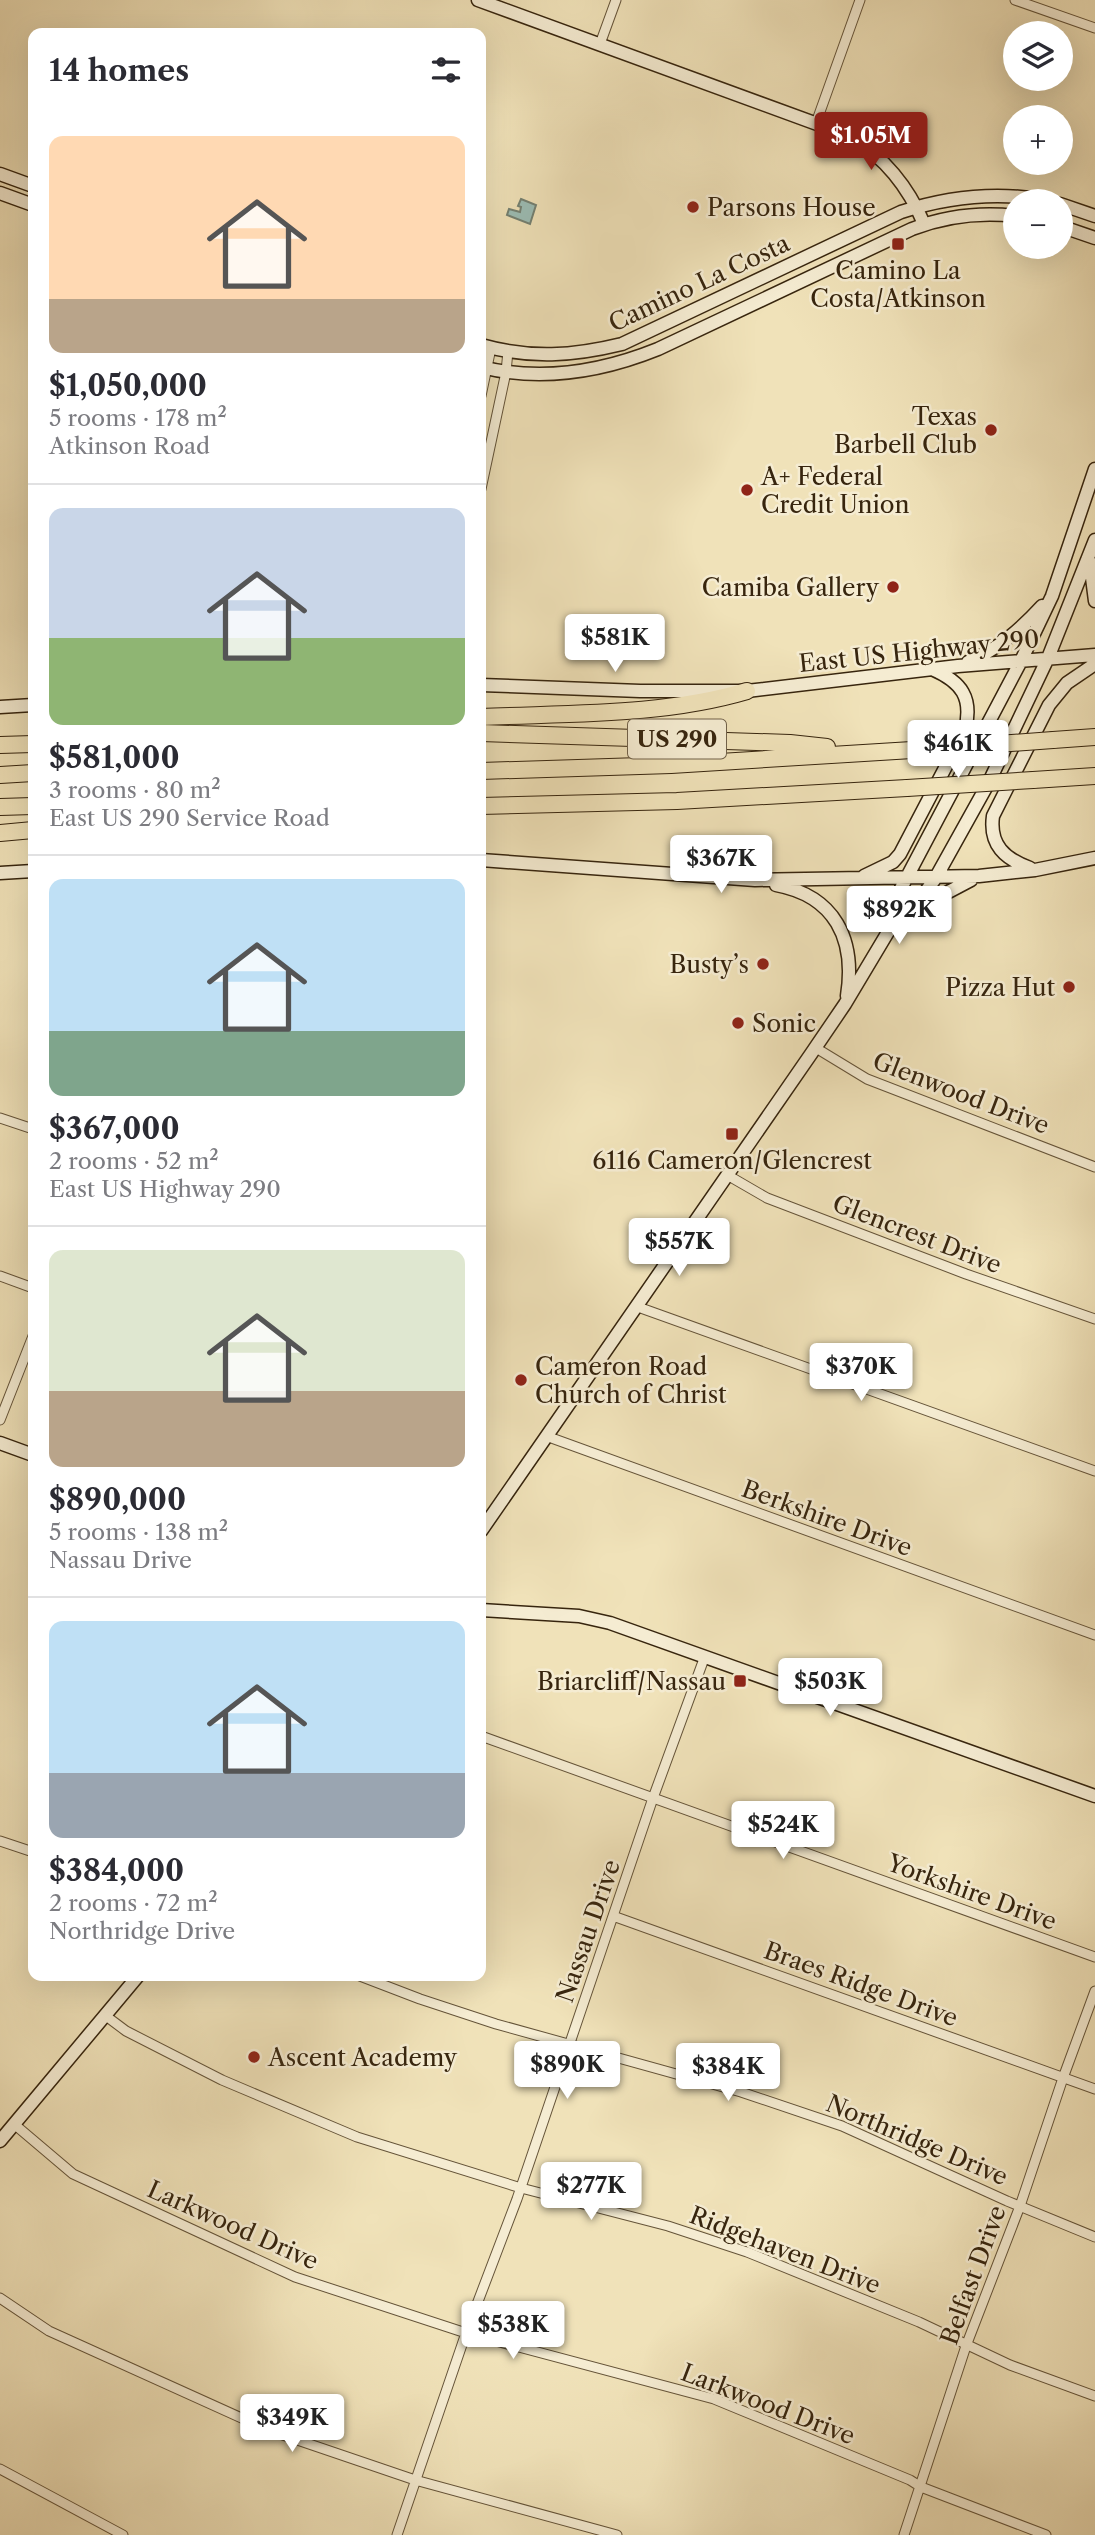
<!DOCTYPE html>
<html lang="en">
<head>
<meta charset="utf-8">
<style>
	:root { --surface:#fff; --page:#f2f2f3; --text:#2b2b33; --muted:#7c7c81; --line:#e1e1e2; --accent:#8f2418 }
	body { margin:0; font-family:"Libre Caslon Text",serif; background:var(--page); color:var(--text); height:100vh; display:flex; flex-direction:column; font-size:26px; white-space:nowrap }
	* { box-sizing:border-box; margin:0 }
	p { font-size:23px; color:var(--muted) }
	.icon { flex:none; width:38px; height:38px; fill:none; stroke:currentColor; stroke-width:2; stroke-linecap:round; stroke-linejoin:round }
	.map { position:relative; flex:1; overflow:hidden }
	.details { position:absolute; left:28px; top:28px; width:458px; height:1953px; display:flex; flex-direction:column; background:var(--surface); border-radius:14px; box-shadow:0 7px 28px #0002 }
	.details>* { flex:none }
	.buttons { position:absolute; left:1003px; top:21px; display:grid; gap:14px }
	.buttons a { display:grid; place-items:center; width:70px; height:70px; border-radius:50%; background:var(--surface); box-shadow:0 7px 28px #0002; font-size:35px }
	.price { position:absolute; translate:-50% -60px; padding:0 16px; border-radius:7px; background:#fff; color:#222; font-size:23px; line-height:46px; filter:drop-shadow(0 2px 4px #0008) }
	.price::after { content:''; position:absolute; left:50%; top:42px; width:21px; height:16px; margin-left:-10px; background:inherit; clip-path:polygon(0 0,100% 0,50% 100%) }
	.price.active { background:var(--accent); color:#fff }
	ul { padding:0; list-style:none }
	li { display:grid; align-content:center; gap:14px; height:371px; padding:0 21px }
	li+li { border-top:2px solid var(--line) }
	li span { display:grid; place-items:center; height:217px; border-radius:14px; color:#555 }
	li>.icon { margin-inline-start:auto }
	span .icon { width:126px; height:126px; fill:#fffc; stroke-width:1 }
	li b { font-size:30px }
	h2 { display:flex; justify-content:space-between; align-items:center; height:84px; padding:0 21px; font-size:30px }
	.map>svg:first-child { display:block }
	.water { fill:#9bbdb5; stroke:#738072; stroke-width:2 }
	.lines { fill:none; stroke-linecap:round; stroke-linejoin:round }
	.street-casing { stroke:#655439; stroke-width:11 }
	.secondary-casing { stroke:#37250e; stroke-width:15 }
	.highway-casing { stroke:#37250e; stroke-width:18 }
	.street { stroke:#f5ecd2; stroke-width:9 }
	.secondary { stroke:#f5ecd2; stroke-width:12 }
	.highway { stroke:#f0e2b9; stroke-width:16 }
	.highway-bridge-casing { stroke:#37250e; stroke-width:18; stroke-linecap:butt }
	.highway-bridge { stroke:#f0e2b9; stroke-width:16 }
	.poi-dot { fill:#8f2418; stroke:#f5ecd2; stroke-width:2.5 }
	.labels { text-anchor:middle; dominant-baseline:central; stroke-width:5; stroke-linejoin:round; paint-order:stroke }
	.shield { fill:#f5ecd2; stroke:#706149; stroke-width:2 }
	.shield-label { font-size:23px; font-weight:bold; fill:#37250e }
	.poi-label { font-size:24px; fill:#37250e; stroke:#f5ecd2; text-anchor:start }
	.street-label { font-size:24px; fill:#37250e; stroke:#f5ecd2 }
</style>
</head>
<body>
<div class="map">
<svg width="1095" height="2535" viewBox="0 0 1095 2535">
	<rect width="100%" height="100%" fill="#f0e2b9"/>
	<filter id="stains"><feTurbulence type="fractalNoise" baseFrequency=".00286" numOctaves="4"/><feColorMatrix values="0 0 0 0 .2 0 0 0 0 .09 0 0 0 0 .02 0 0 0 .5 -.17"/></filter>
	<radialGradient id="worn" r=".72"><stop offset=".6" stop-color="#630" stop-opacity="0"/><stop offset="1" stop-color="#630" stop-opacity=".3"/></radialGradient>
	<path class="water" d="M521,199L536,205L530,224L507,215L509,209L520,212L521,207L518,206Z"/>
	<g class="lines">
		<defs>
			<path id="street" d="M1015,0L1095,28
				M600,44L616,0
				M816,123L860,0
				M481,396L491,348
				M481,489L506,372L508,351
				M816,1048L867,1079L1095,1167
				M0,1118L33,1129
				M729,1176L767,1198L966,1274L1095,1319
				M0,1276L33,1288
				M638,1307L1095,1471
				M0,1420L33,1336
				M546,1436L1095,1635
				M481,1736L1095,1957
				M0,1841L33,1852
				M613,1916L1095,2089
				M360,1976L420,1999L496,2024L741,2092L842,2126L1007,2201L1095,2237
				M106,2016L126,2031L222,2080L357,2137L521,2188L668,2226L747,2252L919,2322L1010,2365L1095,2396
				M14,2124L73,2174L295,2277L466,2333L714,2399L910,2480L921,2487L1046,2535
				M0,2298L49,2331L268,2430L415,2480L617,2535
				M0,2469L123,2535
				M397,2535L466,2333L517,2199L653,1798L705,1656
				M904,2535L966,2346L1020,2206L1063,2078L1095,1991"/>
			<path id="secondary" d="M478,0L850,136C885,158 908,186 924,224
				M0,174L33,186
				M0,193L33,205
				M1060,204L1095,216
				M1060,226L1095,238
				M481,345C531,359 573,356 622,344L901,212C950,196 998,191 1050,201
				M481,367C542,382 601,372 658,349L912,229C946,216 979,212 1015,216
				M1090,562L1095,601
				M968,662C998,649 1020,630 1042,606
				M481,685L640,691H747L958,666L1095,655
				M0,707L33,705
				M481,860L755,880L979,876L1035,870L1095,858
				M1030,868C1005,859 989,845 993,816L1049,705L1067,683L1095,664
				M0,873L33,871
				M864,876L893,862L900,854L965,730C973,698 962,682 932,669
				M776,885C835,896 856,939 847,996
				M916,909L971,880
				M894,922L912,910L935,879L989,782L1048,658L1095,540
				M0,1443L33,1455
				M481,1531L811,1054L845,1004L894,922L897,896L1021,661L1052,596L1095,469
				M481,1610L579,1616L610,1623L1095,1796
				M0,2141L138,1976"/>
			<path id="highway" d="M481,717C570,713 662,716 747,691
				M481,733L790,743L827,747
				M1053,740L1095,737
				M0,745L33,744
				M481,771L671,765L928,749
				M0,775L33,773
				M1033,780L1095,776
				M481,806L677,801L907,788
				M0,807L33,806
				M0,833L33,830"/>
		</defs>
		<use href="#street" class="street-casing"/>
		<use href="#secondary" class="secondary-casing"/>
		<use href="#highway" class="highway-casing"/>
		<use href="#street" class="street"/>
		<use href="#secondary" class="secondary"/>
		<use href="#highway" class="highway"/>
		<defs>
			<path id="highway-bridge" d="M928,749L1053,740
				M907,788L1033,780"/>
		</defs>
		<use href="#highway-bridge" class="highway-bridge-casing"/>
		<use href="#highway-bridge" class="highway-bridge"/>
	</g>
	<g class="poi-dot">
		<circle cx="693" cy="207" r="7"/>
		<rect x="891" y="237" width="14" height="14" rx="3.5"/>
		<circle cx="991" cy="430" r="7"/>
		<circle cx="747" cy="490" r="7"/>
		<circle cx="893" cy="587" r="7"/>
		<circle cx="763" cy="964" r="7"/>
		<circle cx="1069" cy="987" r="7"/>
		<circle cx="738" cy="1023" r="7"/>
		<rect x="725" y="1127" width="14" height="14" rx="3.5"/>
		<circle cx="521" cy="1380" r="7"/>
		<rect x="733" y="1674" width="14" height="14" rx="3.5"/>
		<circle cx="254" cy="2057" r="7"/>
	</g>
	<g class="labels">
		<rect class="shield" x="628" y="719.5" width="98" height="39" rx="5"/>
		<g class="shield-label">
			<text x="677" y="739">US 290</text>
		</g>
		<g class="poi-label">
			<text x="707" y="207">Parsons House</text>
			<text x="898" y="270" text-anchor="middle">Camino La<tspan x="898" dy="28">Costa/Atkinson</tspan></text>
			<text x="977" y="416" text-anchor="end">Texas<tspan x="977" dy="28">Barbell Club</tspan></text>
			<text x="761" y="476">A+ Federal<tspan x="761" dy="28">Credit Union</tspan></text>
			<text x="879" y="587" text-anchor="end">Camiba Gallery</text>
			<text x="749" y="964" text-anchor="end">Busty’s</text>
			<text x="1055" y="987" text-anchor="end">Pizza Hut</text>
			<text x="752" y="1023">Sonic</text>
			<text x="732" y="1160" text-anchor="middle">6116 Cameron/Glencrest</text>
			<text x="535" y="1366">Cameron Road<tspan x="535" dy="28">Church of Christ</tspan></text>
			<text x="726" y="1681" text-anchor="end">Briarcliff/Nassau</text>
			<text x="268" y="2057">Ascent Academy</text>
		</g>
		<g class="street-label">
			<text transform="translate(699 283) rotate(-25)">Camino La Costa</text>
			<text transform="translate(919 651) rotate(-6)">East US Highway 290</text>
			<text transform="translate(961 1093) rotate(21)">Glenwood Drive</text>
			<text transform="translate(917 1234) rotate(21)">Glencrest Drive</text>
			<text transform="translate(827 1518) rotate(20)">Berkshire Drive</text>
			<text transform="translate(972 1892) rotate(20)">Yorkshire Drive</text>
			<text transform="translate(588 1931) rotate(-71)">Nassau Drive</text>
			<text transform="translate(861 1984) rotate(20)">Braes Ridge Drive</text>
			<text transform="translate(917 2140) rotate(23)">Northridge Drive</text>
			<text transform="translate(233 2225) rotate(24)">Larkwood Drive</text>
			<text transform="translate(785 2250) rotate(21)">Ridgehaven Drive</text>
			<text transform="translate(973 2275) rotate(-70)">Belfast Drive</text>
			<text transform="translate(768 2404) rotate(21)">Larkwood Drive</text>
		</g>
	</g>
	<rect width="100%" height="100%" filter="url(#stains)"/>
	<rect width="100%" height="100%" fill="url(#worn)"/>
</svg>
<div class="buttons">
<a><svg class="icon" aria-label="layers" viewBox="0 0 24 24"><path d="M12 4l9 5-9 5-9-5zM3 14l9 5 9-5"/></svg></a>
<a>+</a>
<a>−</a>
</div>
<b class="price active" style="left:871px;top:172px">$1.05M</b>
<b class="price" style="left:615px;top:674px">$581K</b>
<b class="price" style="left:958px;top:780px">$461K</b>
<b class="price" style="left:721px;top:895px">$367K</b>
<b class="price" style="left:899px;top:946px">$892K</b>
<b class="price" style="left:679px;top:1278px">$557K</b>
<b class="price" style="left:861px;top:1403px">$370K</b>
<b class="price" style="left:830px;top:1718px">$503K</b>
<b class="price" style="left:783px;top:1861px">$524K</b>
<b class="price" style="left:567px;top:2101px">$890K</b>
<b class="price" style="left:728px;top:2103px">$384K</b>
<b class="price" style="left:591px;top:2222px">$277K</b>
<b class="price" style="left:513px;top:2361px">$538K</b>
<b class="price" style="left:292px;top:2454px">$349K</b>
<section class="details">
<h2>14 homes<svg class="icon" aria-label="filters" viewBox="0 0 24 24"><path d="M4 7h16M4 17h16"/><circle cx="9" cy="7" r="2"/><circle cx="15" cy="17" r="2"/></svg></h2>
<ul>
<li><span style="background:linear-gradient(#ffd9b3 75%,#b9a48a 0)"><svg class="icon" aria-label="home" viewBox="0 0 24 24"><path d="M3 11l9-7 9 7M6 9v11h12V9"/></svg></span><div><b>$1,050,000</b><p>5 rooms · 178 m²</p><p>Atkinson Road</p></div></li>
<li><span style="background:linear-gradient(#c9d6e8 60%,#8fb573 0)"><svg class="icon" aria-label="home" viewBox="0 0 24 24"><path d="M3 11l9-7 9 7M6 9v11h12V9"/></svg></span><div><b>$581,000</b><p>3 rooms · 80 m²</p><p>East US 290 Service Road</p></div></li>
<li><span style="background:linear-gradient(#bfe0f5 70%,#7fa58c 0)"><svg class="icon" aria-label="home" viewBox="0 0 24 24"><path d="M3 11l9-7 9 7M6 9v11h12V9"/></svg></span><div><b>$367,000</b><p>2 rooms · 52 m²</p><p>East US Highway 290</p></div></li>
<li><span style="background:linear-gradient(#dfe7d0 65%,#b9a48a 0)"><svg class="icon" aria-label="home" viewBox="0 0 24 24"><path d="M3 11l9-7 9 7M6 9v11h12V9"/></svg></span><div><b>$890,000</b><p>5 rooms · 138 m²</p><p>Nassau Drive</p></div></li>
<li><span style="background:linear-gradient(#bfe0f5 70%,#9aa5b1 0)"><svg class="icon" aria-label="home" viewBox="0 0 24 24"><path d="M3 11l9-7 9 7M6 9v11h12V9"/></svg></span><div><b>$384,000</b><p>2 rooms · 72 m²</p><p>Northridge Drive</p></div></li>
</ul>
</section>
</div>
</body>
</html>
